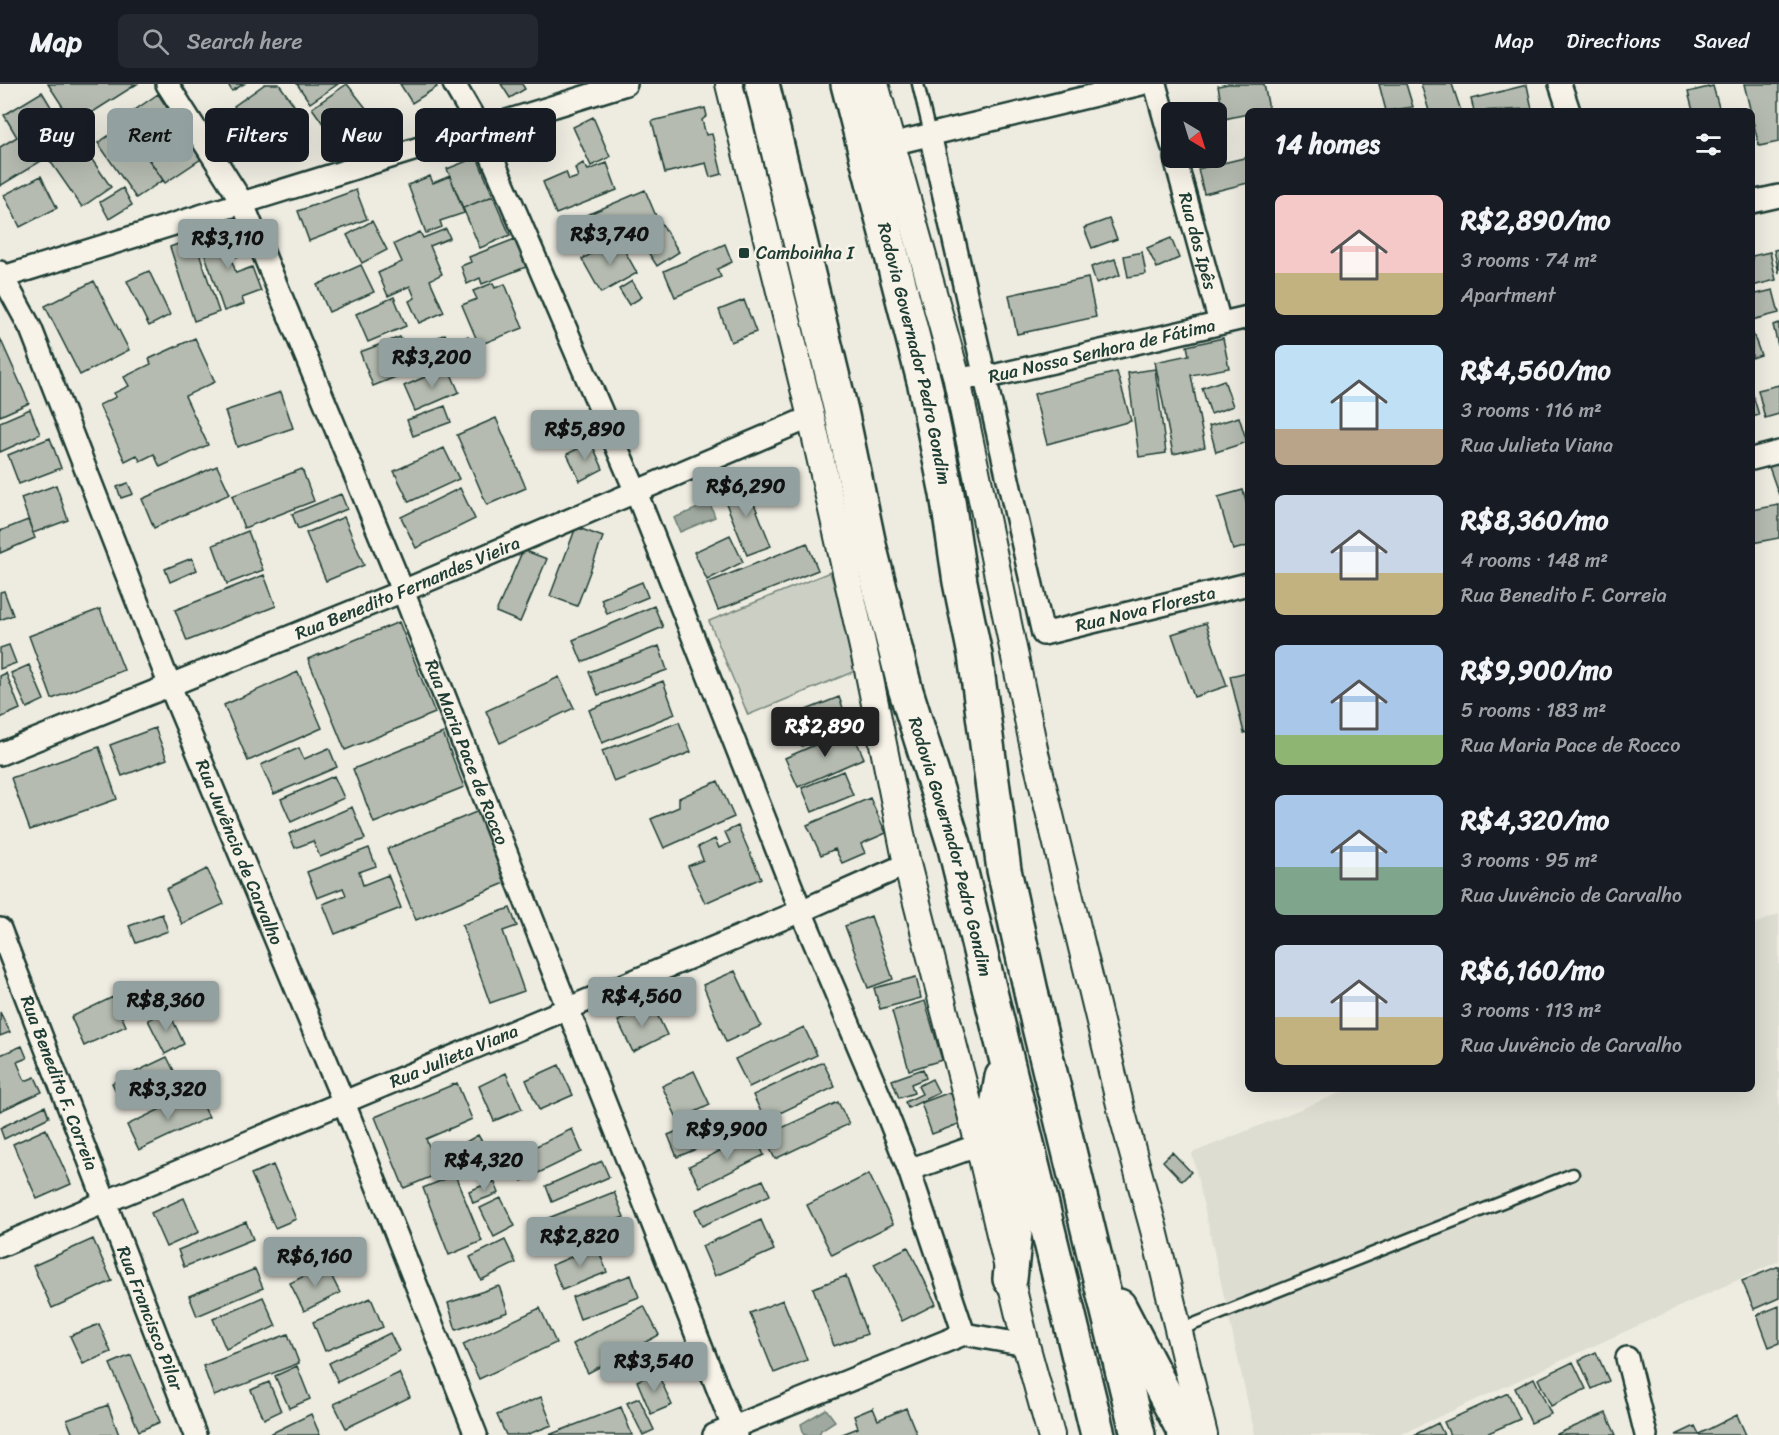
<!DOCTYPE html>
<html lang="en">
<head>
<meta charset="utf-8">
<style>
	:root { --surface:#171b24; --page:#242831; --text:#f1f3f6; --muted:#9ea1a6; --line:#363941; --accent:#92a19f }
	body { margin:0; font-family:Sriracha,sans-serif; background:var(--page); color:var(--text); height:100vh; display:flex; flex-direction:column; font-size:22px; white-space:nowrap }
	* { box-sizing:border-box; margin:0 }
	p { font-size:20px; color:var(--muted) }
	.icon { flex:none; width:33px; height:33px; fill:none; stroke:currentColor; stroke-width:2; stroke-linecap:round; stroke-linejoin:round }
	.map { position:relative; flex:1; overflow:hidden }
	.panel { position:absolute; left:1245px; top:24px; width:510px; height:984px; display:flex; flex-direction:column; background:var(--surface); border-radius:9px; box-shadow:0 6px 24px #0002 }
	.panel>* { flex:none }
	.guide { position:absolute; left:18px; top:24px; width:570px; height:54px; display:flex; gap:12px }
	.needle { width:39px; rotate:142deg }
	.controls { position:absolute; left:1161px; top:18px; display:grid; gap:12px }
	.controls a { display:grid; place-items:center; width:66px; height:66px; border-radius:9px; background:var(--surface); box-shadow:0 6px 24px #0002; font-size:30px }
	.price { position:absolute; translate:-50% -51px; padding:0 14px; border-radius:6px; background:var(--accent); color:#111; font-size:20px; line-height:39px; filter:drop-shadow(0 2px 3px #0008) }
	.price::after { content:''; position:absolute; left:50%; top:36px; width:18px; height:14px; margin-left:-9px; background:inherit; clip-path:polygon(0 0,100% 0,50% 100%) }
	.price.active { background:#222; color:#fff }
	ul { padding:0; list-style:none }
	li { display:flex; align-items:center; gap:18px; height:150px; padding:0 30px }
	li span { display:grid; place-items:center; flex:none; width:168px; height:120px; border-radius:9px; color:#555 }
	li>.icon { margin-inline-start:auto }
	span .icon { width:72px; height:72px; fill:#fffc; stroke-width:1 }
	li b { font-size:26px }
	h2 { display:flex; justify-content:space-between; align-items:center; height:72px; padding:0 30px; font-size:26px }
	.tag { padding:0 21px; border-radius:9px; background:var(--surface); box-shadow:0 6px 24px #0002; font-size:21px; line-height:54px }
	.tag.active { background:var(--accent); color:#111 }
	header { display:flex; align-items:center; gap:36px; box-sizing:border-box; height:84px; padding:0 30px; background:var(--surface); border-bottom:2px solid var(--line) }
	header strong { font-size:28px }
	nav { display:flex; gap:33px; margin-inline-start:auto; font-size:21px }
	.search { width:420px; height:54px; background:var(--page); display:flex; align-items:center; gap:15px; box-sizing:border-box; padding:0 21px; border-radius:9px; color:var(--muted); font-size:22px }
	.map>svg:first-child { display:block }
	.built { fill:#ddddd2 }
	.green { fill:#cccfc4; stroke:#76867c; stroke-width:1.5 }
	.water { fill:#9fa99f; stroke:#6c7e74; stroke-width:1.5 }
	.building { fill:#b5bbb0; stroke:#1f3d34; stroke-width:1.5 }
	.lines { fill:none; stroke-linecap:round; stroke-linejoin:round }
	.service-casing { stroke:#1f3d34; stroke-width:15 }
	.minor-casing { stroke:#1f3d34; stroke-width:26 }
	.tertiary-casing { stroke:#1f3d34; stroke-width:30 }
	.trunk-casing { stroke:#1f3d34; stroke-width:38 }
	.service { stroke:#f7f3e8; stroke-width:10 }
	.minor { stroke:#f7f3e8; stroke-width:21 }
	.tertiary { stroke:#f7f3e8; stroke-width:26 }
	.trunk { stroke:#f7f3e8; stroke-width:33 }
	.poi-dot { fill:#1f3d34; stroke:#f7f3e8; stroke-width:2 }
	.labels { text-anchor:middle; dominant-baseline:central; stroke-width:5; stroke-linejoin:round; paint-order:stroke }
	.street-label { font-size:18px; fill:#1f3d34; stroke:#f7f3e8 }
	.poi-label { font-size:18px; fill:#1f3d34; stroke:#f7f3e8; text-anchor:start }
</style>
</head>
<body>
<header>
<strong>Map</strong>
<div class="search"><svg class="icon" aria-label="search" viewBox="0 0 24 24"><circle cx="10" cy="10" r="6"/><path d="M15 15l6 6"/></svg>Search here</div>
<nav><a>Map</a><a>Directions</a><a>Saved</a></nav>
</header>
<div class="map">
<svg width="1779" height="1351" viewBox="0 0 1779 1351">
	<rect width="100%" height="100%" fill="#eeece1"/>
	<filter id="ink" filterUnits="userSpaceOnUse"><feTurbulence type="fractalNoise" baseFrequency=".0167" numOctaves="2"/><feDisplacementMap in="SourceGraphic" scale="12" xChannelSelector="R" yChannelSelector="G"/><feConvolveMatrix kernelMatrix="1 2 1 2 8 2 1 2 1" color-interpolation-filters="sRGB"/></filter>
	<g filter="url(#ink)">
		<path class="built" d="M1779,830V1177L1399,1351H1255L1192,1069L1350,1005H1752V841Z"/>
		<path class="green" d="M830,488L860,585L748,631L709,537Z"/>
		<path class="water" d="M710,419L715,433L680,448L674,434Z
			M826,1325L835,1337L821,1346L819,1351H804L801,1340Z"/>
		<path class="building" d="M48,0H137L74,40Z
			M228,0H244L232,7Z
			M265,0H279L294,21L253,50L234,22Z
			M297,0H338L310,19Z
			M347,0L370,29L333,54L312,24Z
			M400,0H435L437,3L412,19Z
			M501,0H522L525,5L510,14Z
			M1228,0H1264L1269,25L1248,27V30L1224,35L1218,2Z
			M1379,0H1406L1413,23L1386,27Z
			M1421,0H1452L1461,27H1429Z
			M1744,0H1779V58L1759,62Z
			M1527,1L1532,25L1474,27L1471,15Z
			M1713,2L1720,27H1693L1688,8Z
			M42,8L65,46L49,55L56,68L0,102V63L17,53L4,31Z
			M158,10L201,75L165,99L122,35Z
			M705,24L707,32L702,36L706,51L712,50L722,90L710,93L706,79L665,89L652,37Z
			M300,30L308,44L291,54L283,40Z
			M593,33L610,73L591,82L573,43Z
			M124,41L163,96L136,114L98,59Z
			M79,57L111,103L82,123L50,77Z
			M477,73L493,112L463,124L447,85Z
			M1248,73V99L1204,110L1198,85Z
			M583,79L588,86L607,79L617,106L556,130L543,98L566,88L569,96L578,93L575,84Z
			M41,92L57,124L20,143L4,111Z
			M430,92L433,99L450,92L464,129L440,137L442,143L426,149L408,101Z
			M123,104L132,121L109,135L100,118Z
			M356,106L367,135L309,157L298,127Z
			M645,106L656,132L572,168L561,142Z
			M493,112L510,151L480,164L463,124Z
			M1109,135L1117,155L1092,164L1084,144Z
			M372,137L387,166L362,179L347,151Z
			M660,137L679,168L657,182L637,151Z
			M222,145L226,154L232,152L239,172L231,174L236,189L252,183L261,207L242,214L244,220L224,227L199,153Z
			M446,145L450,154L430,162L442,190L430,196L444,228L419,239L409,217L415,214L410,202L388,212L378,189L402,178L394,160L420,148L423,154Z
			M194,154L219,228L194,237L170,163Z
			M1171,154L1179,174L1157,184L1147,164Z
			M515,155L526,183L482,200L480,194L467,200L461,182L471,178L469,173Z
			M618,155L637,189L601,209L582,175Z
			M725,160L732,178L717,185L721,193L675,213L664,187Z
			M1779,165V189L1774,166Z
			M1142,168L1146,190L1128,193L1124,172Z
			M1770,168L1776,196L1752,202V172Z
			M1115,175L1120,191L1096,199L1091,183Z
			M361,181L374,208L329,228L317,201Z
			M149,187L170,231L149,242L127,197Z
			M1088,194L1096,233L1017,250L1009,211Z
			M94,197L129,266L80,291L45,222Z
			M632,197L642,213L629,221L619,205Z
			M493,199L495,204L505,200L523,244L479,261L462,221L477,215L473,207Z
			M1773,206L1779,229L1752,236V211Z
			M394,213L406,242L368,258L356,230Z
			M744,216L756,248L731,258L719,226Z
			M1779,239V266L1773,241Z
			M1752,247L1761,271L1752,274Z
			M445,250L450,261L468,252L473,263L447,276L436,254Z
			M400,253L413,286L373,302L360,268Z
			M0,254L29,319L0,332Z
			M195,254L215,298L185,312L208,361L160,383L154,370L140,377L137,371L125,377L99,321L116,313L114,309L129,302L124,293L151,280L149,275Z
			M1223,254L1229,284L1191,291L1205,363L1173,370L1155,278L1189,271L1187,262Z
			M448,283L459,308L415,327L404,302Z
			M1155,285L1166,369L1139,373L1128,289Z
			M1117,288L1131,337L1047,360L1034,310Z
			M1224,296L1233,322L1211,330L1202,304Z
			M1779,301V330L1765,334L1758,306Z
			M281,308L293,344L237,363L225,327Z
			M1752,308L1759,331L1752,333Z
			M445,322L451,338L413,352L407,336Z
			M30,325L40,350L0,368V338Z
			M1239,333L1247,358L1216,368L1209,342Z
			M496,334L526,404L487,421L457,351Z
			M50,354L61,384L19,400L8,371Z
			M591,358L603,385L580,397L567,370Z
			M444,364L459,395L409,418L394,387Z
			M1779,379V411L1769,383Z
			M217,382L230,410L154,444L142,415Z
			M302,385L314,417L244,444L232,412Z
			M745,397L771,462L747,471L721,407Z
			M128,399L133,410L121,414L117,403Z
			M56,401L68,436L33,449L21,414Z
			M460,404L475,435L416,464L401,433Z
			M1243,406L1248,425V462L1233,466L1218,413Z
			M341,410L347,425L298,445L292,430Z
			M1779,421V454L1752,459V426Z
			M344,433L364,481L326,497L306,449Z
			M28,436L35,454L0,469V447Z
			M576,443L603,453L577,522L550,512Z
			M248,447L263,486L227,500L213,461Z
			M730,451L743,478L707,496L694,468Z
			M807,459L818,486L718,526L707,499Z
			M523,466L547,475L520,538L496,528Z
			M192,474L197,486L170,498L165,485Z
			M264,491L276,522L187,557L175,526Z
			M642,498L648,513L607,530L601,515Z
			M4,507L13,531L0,536V508Z
			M654,522L663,543L582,578L573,556Z
			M100,525L124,586L52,615L29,552Z
			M399,538L435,629L345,666L308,575Z
			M1206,539L1227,602L1194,613L1172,550Z
			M9,561L16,579L0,585V564Z
			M659,562L667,586L598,611L589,588Z
			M29,581L44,616L27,624L11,589Z
			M298,588L322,644L248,677L224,621Z
			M1248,588V648L1244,649L1230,592Z
			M6,589L20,625L0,634V592Z
			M559,593L574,624L500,659L486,627Z
			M663,597L675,630L602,659L589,626Z
			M839,613L850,643L802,662L791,632Z
			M679,638L691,668L614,698L602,667Z
			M155,644L167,675L122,692L110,661Z
			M851,645L864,674L798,703L785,674Z
			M443,649L464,703L374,739L353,685Z
			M99,663L117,715L30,746L11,694Z
			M299,664L304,675L329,664L337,683L274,710L261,681Z
			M843,687L853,711L812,728L802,704Z
			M334,692L344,714L291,738L281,715Z
			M718,697L734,733L664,764L651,735L679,723V714Z
			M870,714L886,749L861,760L865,769L842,779L835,765L821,771L807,741Z
			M352,723L365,755L320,773L313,757L295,764L289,750Z
			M481,726L510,797L416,836L387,765Z
			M738,742L761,794L705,819L688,782L703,776L698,763L715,755L719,764L730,759L725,748Z
			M369,764L376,782L359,788L363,801L388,791L401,824L335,850L323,820L346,811L343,804L317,814L307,788Z
			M207,785L224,820L182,840L166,805Z
			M510,824L517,842L503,847L524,907L490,919L462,841Z
			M162,830L168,847L136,859L129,842Z
			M871,832L893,895L868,904L845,842Z
			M735,887L761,942L726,958L703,901Z
			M916,893L921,914L880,925L874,904Z
			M113,913L126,942L84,962L71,933Z
			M925,917L942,976L909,986L892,927Z
			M652,920L667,951L633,968L618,937Z
			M168,926L184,960L165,970L148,936Z
			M0,928L10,948L0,952Z
			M804,943L817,971L749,1003L735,975Z
			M22,962L27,974L17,978L25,997L35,993L42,1008L0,1027V971Z
			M167,973L174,987L119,1013L112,999Z
			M823,978L835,1003L765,1036L753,1011Z
			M559,981L573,1011L539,1026L526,996Z
			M923,985L926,994L911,1000L914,1009L899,1014L892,996Z
			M694,987L710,1021L678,1036L662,1002Z
			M506,989L522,1025L494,1037L479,1002Z
			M932,995L939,1009L908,1024L905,1018L922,1010L918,1002Z
			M457,999L472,1035L426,1055L440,1089L404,1104L375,1033Z
			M953,1007L964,1038L932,1050L921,1019Z
			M196,1008L209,1033L139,1066L127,1041Z
			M838,1018L849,1040L775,1075L764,1052Z
			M45,1022L49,1033L4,1055L0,1044Z
			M709,1034L718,1056L677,1073L668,1051Z
			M46,1045L71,1100L37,1115L13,1060Z
			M572,1045L582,1068L522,1097L511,1074Z
			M754,1050L764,1071L700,1103L689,1082Z
			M478,1051L489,1070L464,1085L452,1066Z
			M1172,1068L1191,1088L1182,1097L1163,1077Z
			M602,1077L609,1093L552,1118L546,1102Z
			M273,1081L296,1135L275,1144L251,1090Z
			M869,1090L893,1140L832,1171L807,1121Z
			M455,1091L482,1157L449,1171L423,1104Z
			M763,1096L770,1111L702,1142L695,1126Z
			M494,1097L499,1109L473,1119L469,1107Z
			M614,1108L624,1133L556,1160L546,1135Z
			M184,1114L199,1148L166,1163L151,1129Z
			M501,1114L515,1142L494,1153L480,1124Z
			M761,1136L774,1166L715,1192L702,1162Z
			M246,1138L253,1155L184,1183L178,1166Z
			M93,1155L112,1197L52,1224L33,1182Z
			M505,1156L516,1179L481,1196L470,1173Z
			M597,1162L607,1188L562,1206L552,1181Z
			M908,1163L936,1220L902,1237L874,1180Z
			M326,1181L340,1209L304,1227L290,1199Z
			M1779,1182V1214L1754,1225L1742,1197Z
			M255,1185L263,1204L197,1232L189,1212Z
			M631,1191L639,1213L580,1235L572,1213Z
			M846,1192L867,1250L834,1262L813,1204Z
			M499,1202L508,1228L456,1246L448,1219Z
			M263,1213L276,1242L226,1265L213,1235Z
			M371,1214L383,1243L325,1267L313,1238Z
			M783,1216L807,1276L774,1289L750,1229Z
			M644,1222L659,1251L588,1289L573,1260Z
			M1779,1222V1259L1769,1263L1757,1231Z
			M540,1224L556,1259L479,1295L463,1260Z
			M99,1240L111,1268L83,1280L70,1252Z
			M390,1249L399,1267L338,1298L329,1279Z
			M288,1250L299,1279L214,1312L203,1282Z
			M1596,1268L1609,1297L1592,1305L1579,1276Z
			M131,1271L160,1338L139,1347L110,1280Z
			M1573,1278L1586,1305L1551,1322L1538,1295Z
			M297,1282L310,1315L289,1324L275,1292Z
			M657,1288L672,1321L651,1330L637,1297Z
			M399,1289L410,1313L346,1344L334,1320Z
			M1534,1294L1551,1330L1531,1339L1515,1304Z
			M269,1298L281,1327L264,1335L251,1306Z
			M1508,1309L1520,1335L1484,1351H1450L1444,1338Z
			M541,1313L552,1341L526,1351H506L497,1331Z
			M639,1314L654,1346L643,1351L627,1319Z
			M108,1321L119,1351H73L67,1336Z
			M621,1323L632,1351H549Z
			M873,1324L878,1336L906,1324L917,1351H840L858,1344L854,1332Z
			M1606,1329L1616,1351H1555Z
			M311,1330L320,1351H268Z
			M1737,1331L1746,1351H1676L1695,1342L1699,1350Z
			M1438,1339L1444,1351H1414Z"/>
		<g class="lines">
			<defs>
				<path id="service" d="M918,0L930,50
					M1179,1246L1573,1090"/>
				<g id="minor">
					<path id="s1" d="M167,0L242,118L403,507L736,1351"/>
					<path d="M454,0L479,43L636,408L801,827L883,1020L909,1086L964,1250"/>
					<path d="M1155,0L1172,61"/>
					<path d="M1560,0L1569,27"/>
					<path id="s2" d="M930,50L1043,550L1248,500"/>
					<path d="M891,60L1141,0"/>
					<path id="s3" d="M1175,74L1220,239"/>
					<path d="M1752,118L1779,112"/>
					<path id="s4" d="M0,188L31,245L170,602L344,1019L476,1351"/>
					<path d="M0,194L626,0"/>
					<path id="s5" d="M970,293L984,294L1248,233"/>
					<path d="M1752,375L1779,368"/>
					<path id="s6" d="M0,670L403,507L811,333"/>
					<path id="s7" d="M0,845L195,1351"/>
					<path d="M909,1086L979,1061"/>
					<path id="s8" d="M0,1162L801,827L907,780"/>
					<path d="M1627,1274L1646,1351"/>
					<path d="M714,1351L964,1250L1026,1261"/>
				</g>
				<path id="tertiary" d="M729,0L811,333L869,590L907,780L979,1061L1026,1261L1051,1351
					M875,0L956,291L1035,669L1122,1029L1154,1146L1204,1351"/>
				<g id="trunk">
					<path id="s9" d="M762,0L841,327L869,461L905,604L954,760L1098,1351"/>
					<path id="s10" d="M848,0L925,301L947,410L960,498L975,571L1004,786L1038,939L1138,1351"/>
					<path d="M1002,993L997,1022L1015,1148L1010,1195"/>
					<path d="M1119,1222L1186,1351"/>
				</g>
			</defs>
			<use href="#service" class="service-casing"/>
			<use href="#minor" class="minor-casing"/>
			<use href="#tertiary" class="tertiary-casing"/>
			<use href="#trunk" class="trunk-casing"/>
			<use href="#service" class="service"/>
			<use href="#minor" class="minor"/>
			<use href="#tertiary" class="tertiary"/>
			<use href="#trunk" class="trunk"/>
		</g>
	</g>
	<rect class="poi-dot" x="738" y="163" width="12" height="12" rx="3"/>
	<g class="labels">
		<g class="street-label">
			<text stroke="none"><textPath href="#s3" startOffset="86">Rua dos Ipês</textPath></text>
			<text stroke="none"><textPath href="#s5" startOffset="135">Rua Nossa Senhora de Fátima</textPath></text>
			<text stroke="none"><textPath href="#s10" startOffset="278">Rodovia Governador Pedro Gondim</textPath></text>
			<text stroke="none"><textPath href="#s6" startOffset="440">Rua Benedito Fernandes Vieira</textPath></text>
			<text stroke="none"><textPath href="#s2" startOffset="618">Rua Nova Floresta</textPath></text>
			<text stroke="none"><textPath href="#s1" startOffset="734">Rua Maria Pace de Rocco</textPath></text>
			<text stroke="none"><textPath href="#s9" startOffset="786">Rodovia Governador Pedro Gondim</textPath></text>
			<text stroke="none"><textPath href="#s4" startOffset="628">Rua Juvêncio de Carvalho</textPath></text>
			<text stroke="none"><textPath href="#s8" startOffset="492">Rua Julieta Viana</textPath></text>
			<text stroke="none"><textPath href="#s7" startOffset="165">Rua Benedito F. Correia</textPath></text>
			<text stroke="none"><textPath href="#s7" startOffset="417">Rua Francisco Pilar</textPath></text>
		</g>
		<g class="poi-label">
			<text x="756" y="169">Camboinha I</text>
		</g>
	</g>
</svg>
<div class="controls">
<a><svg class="needle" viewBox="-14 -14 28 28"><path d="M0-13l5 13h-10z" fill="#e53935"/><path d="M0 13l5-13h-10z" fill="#9ea1a6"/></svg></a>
</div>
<b class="price" style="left:610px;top:182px">R$3,740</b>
<b class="price" style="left:228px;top:186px">R$3,110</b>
<b class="price" style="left:432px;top:305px">R$3,200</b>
<b class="price" style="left:585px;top:377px">R$5,890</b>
<b class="price" style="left:746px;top:434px">R$6,290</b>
<b class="price active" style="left:825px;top:674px">R$2,890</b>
<b class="price" style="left:642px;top:944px">R$4,560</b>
<b class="price" style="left:166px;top:948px">R$8,360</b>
<b class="price" style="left:168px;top:1037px">R$3,320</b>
<b class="price" style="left:727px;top:1077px">R$9,900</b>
<b class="price" style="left:484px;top:1108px">R$4,320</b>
<b class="price" style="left:580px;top:1184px">R$2,820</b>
<b class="price" style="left:315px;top:1204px">R$6,160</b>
<b class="price" style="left:654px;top:1309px">R$3,540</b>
<div class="guide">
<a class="tag">Buy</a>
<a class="tag active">Rent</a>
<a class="tag">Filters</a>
<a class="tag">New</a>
<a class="tag">Apartment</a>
</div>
<section class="panel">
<h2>14 homes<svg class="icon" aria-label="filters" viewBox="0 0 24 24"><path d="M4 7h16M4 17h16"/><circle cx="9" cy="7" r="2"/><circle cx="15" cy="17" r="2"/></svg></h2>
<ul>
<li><span style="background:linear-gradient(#f6c9c9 65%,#c2b280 0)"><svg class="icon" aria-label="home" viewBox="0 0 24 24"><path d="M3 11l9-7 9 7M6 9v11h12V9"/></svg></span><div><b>R$2,890/mo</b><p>3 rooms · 74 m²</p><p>Apartment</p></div></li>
<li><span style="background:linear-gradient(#bfe0f5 70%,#b9a48a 0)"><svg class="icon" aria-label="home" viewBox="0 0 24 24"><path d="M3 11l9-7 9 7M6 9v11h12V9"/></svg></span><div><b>R$4,560/mo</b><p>3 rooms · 116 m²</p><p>Rua Julieta Viana</p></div></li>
<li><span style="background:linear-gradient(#c9d6e8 65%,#c2b280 0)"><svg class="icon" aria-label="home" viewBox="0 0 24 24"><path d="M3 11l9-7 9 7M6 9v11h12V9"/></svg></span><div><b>R$8,360/mo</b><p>4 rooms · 148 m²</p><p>Rua Benedito F. Correia</p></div></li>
<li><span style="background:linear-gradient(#a9c7e8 75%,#8fb573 0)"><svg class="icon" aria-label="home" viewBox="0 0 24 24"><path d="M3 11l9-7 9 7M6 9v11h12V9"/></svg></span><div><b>R$9,900/mo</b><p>5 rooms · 183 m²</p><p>Rua Maria Pace de Rocco</p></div></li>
<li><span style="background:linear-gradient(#a9c7e8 60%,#7fa58c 0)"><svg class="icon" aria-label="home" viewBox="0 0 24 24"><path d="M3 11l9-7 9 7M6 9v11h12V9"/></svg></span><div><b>R$4,320/mo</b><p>3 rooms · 95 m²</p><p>Rua Juvêncio de Carvalho</p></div></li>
<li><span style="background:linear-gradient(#c9d6e8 60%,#c2b280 0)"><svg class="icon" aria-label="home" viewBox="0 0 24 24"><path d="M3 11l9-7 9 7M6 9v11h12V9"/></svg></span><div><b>R$6,160/mo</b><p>3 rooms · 113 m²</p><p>Rua Juvêncio de Carvalho</p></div></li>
</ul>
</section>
</div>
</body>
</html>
